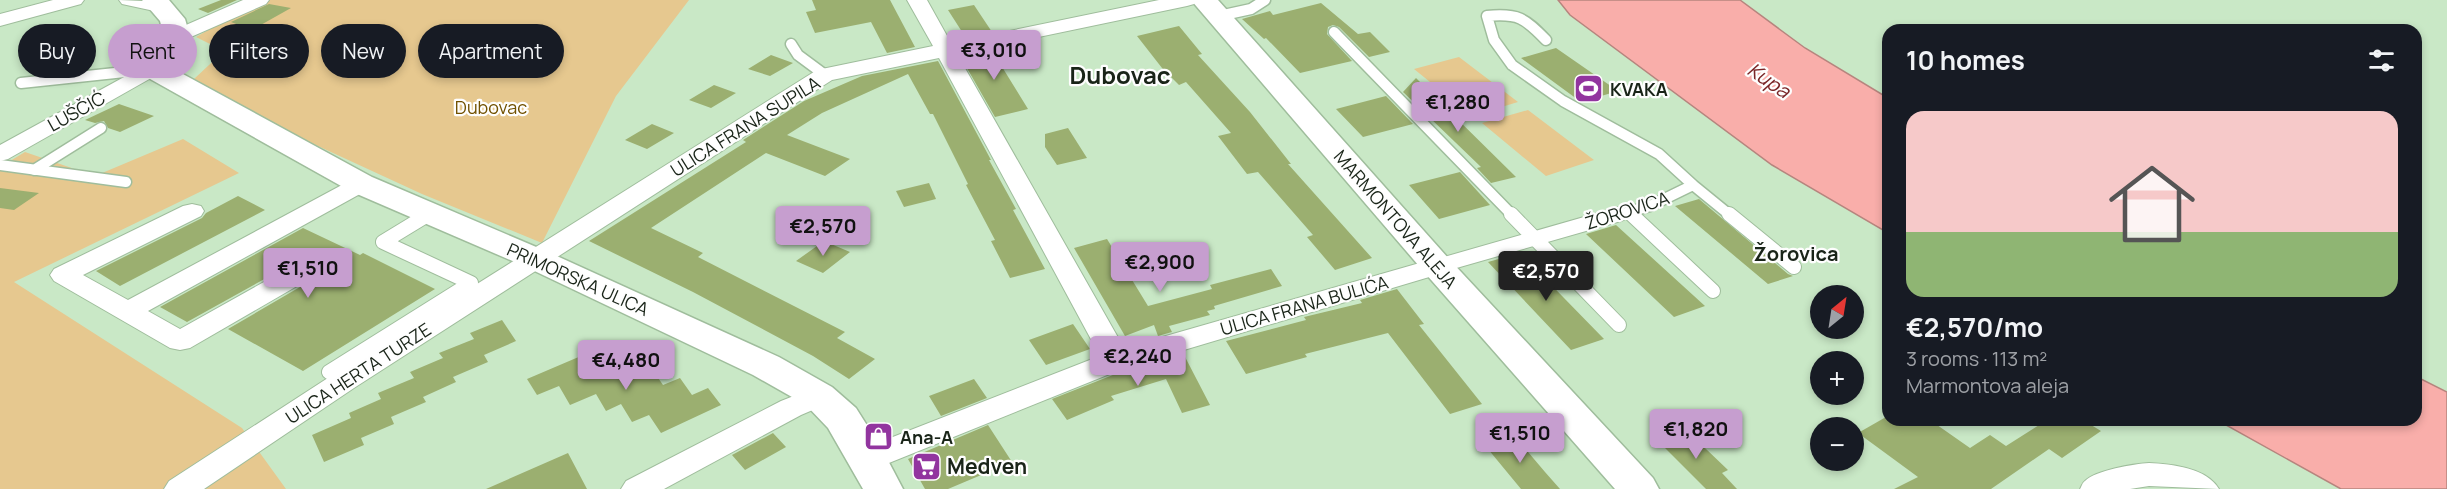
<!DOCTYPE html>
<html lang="en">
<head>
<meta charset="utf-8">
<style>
	:root { --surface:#171b24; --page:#242831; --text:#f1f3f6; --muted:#9ea1a6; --accent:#c69ecf }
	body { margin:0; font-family:Manrope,sans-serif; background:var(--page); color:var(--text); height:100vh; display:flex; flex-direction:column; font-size:22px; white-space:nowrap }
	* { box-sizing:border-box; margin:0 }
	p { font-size:20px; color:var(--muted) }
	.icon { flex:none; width:33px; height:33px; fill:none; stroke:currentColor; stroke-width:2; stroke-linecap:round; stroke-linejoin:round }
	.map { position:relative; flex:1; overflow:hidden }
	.details { position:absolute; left:1882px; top:24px; width:540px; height:402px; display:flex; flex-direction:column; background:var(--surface); border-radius:18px; box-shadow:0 3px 9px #0003 }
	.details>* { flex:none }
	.banner { position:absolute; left:18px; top:24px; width:570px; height:54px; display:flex; gap:12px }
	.needle { width:39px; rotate:30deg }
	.controls { position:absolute; left:1810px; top:285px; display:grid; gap:12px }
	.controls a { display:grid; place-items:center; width:54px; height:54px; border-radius:50%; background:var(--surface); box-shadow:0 3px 9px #0003; font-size:30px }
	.price { position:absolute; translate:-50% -51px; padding:0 14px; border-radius:6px; background:var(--accent); color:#111; font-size:20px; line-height:39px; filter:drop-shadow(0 2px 3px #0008) }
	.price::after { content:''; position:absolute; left:50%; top:36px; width:18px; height:14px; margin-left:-9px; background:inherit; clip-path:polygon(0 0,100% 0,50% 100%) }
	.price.selected { background:#222; color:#fff }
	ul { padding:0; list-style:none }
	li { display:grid; align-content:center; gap:12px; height:318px; padding:0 24px }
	li span { display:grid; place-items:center; height:186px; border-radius:18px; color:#555 }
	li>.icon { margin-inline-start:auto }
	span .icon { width:108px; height:108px; fill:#fffc; stroke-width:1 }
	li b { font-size:26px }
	h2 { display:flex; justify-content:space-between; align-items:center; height:72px; padding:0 24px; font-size:26px }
	.chip { padding:0 21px; border-radius:27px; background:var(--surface); box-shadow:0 3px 9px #0003; font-size:21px; line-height:54px }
	.chip.selected { background:var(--accent); color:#111 }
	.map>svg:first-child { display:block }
	.green { fill:#e6c88f }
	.water { fill:#f9aeaa; stroke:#b6857e; stroke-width:1.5 }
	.building { fill:#9baf70 }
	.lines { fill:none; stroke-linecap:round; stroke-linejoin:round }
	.lane-far1-casing { stroke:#9fbd9c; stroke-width:13 }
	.lane-casing { stroke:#9fbd9c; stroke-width:16 }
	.street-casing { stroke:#9fbd9c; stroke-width:2 }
	.secondary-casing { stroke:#9fbd9c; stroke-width:3 }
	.primary-casing { stroke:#9fbd9c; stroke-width:3 }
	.lane-far1 { stroke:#fff; stroke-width:10 }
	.lane { stroke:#fff; stroke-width:14 }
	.street { fill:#fff; fill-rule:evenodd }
	.secondary { fill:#fff; fill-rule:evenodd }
	.primary { fill:#fff; fill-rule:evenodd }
	.labels { text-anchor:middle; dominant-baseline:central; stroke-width:4.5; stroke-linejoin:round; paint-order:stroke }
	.poi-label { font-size:18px; font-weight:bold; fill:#192418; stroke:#fefefe; text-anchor:start }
	.park-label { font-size:18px; fill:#715100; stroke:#fefefe }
	.street-label { font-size:18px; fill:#192418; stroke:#fefefe }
	.water-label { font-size:20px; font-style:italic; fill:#7b2628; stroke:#fefefe }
	.neighbourhood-label { font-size:20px; font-weight:bold; fill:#192418; stroke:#fefefe }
	.near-poi-label { font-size:21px; font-weight:bold; fill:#192418; stroke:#fefefe; text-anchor:start }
	.district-label { font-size:24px; font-weight:bold; fill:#192418; stroke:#fefefe }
</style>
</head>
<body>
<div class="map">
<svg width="2447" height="489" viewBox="0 0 2447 489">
	<rect width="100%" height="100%" fill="#c9e8c6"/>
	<path class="green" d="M270,0H689L616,96L542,243L422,194L281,129L194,79L224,51L196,37L233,16Z
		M1459,57L1518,102L1472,116L1414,69Z
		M1528,110L1594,160L1546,176L1482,123Z
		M183,139L239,173L14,282L242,428L286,489H0V167L25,152L95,176Z"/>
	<path class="water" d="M1558,0H1740L1805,48L1888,98V233L1772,165L1570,15Z
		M2417,377L2447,392V489H2341L2217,420H2416Z"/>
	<path class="building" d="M221,0H237L208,13L198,9Z
		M812,0H890L915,47L887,53L871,22L815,33L806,12L816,10Z
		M1321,3L1358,34L1370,32L1390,52L1369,57L1339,27L1333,25L1328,27L1327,34L1352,61L1300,73L1266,38L1264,39L1242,19L1270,11L1273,15Z
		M269,4L291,8L252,30L231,22Z
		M974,5L992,32L966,38L948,10Z
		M1179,26L1202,54L1198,55L1250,112L1291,164H1288L1372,258L1335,270L1307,237L1313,235L1258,172L1247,174L1218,136L1231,133L1186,82L1179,85L1162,68L1137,36Z
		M1002,47L1010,60L999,62L1028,109L995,117L960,56Z
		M1556,48L1618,91L1581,102L1521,58Z
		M771,55L793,63L770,76L748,69Z
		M938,61L991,160H989L1016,209L1013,210L1045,269L1010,278L991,241L995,240L966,185L968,184L933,114H930L908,74L822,113L787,135L850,159L825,176L766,153L651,228L703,253L698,257L845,332L837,338L875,359L849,379L813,356L693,292L589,241L746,142L743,140L804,101L862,76Z
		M1416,78L1446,108L1516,177L1491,183L1477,168L1481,167L1403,92Z
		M714,85L736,93L711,108L689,100Z
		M1386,96L1413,124L1363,137L1336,109Z
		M119,104L154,116L120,132L108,128L104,121L95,123L85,120Z
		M652,124L674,133L647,149L625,140Z
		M1068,128L1087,158L1057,165L1045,147V134Z
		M1460,172L1490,205L1439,219L1409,185Z
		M929,183L936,199L904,207L896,191Z
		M0,188L39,193L14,210L0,208Z
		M238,196L265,210L120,286L96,271L202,218L206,213Z
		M1699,199L1788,274L1793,276L1768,284L1675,206Z
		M1616,225L1705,306L1674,317L1586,234Z
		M303,228L360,255L363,253L435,289L303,371L228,329L324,273L329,264L323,257L314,255L304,257L187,322L160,307Z
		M1107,239L1148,306L1212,289L1210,285L1271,269L1282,286L1214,306L1215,309L1207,311L1210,315L1169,326L1172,332L1158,336L1154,325L1125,336L1074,248Z
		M824,241L850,252L823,273L796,261Z
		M1520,253L1604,339L1571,350L1488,262Z
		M1397,289L1424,324L1419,325L1482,404L1450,414L1388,333L1305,354L1307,357L1246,374L1226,341L1306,320L1304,317L1362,303L1360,300Z
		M502,320L516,341L484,355L488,362L453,377L456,382L423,397L426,402L391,417L394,424L361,438L364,445L324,462L312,435L351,418L349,413L381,399L378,393L414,378L410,372L443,358L439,353L474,339L470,333Z
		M1073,324L1090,349L1046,365L1029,340Z
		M595,350L605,366L622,359L634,377L652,369L663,385L680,378L692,395L708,388L721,405L661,433L649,415L632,422L621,404L606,411L596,394L570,405L559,386L537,395L527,379Z
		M1183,353L1210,405L1182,413L1166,379L1111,396L1114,400L1067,420L1052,399L1128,369Z
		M974,379L987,398L941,416L929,396Z
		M1886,417L1896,424L1903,420H1930L1970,448L1990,435L2006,446L2047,420H2083L2101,431L2062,458L2049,449L1991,489H1894L1918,477L1858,433Z
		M988,425L1012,462L948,489H925L908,459Z
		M1684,428L1728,470L1722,473L1737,489H1706L1656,439Z
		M773,433L786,447L745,470L732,455Z
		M1512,433L1545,472L1560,489H1521L1483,443Z
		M568,453L587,489H486Z"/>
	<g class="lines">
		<defs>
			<path id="lane-far1" d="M1219,16L1251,9L1265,0
				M1334,32L1513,216
				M1546,40C1525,18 1518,13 1487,16L1494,40L1512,65L1563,101L1659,154L1693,185L1650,206L1615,216
				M791,44L798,55L825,75
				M21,83L153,69
				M0,165L126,182
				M34,170L101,128
				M1693,185L1731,216
				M1629,213L1632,216
				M427,216L430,214"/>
			<path id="lane" d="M1511,214L1619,325
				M1631,214L1713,291
				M1729,214L1794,267
				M1438,266L1620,214
				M344,381L329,372L471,283L383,242L429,214"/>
			<path id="street" d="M53,0H84L81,4L0,26V14Z
				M119,0L166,2L169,6L166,10L159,12L122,4Z
				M243,0H269L266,4L184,40H170L167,36L170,32Z
				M907,0H927L951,43L1159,0H1197L1194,4L1187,6L957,54L1124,348L1437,258L1446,260L1450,266L1446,272L1127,367L879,467L868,470L857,467L853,459L857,451L1100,356L939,58L832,80L354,388L204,489H164L169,481L334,374L817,70L933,46Z
				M153,63L160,65L164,69L160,73L8,159L0,161V145L146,65Z
				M361,177L369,179L373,184L369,189L148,311L180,329L305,259L314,257L323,259L327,265L323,271L190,348L180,350L170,348L54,281L50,275L54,269L183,206L192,204L201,206L204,211L201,216L83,275L128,300L353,179Z
				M819,386L829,389L834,396L829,403L801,415L664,489H621L626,481L781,401Z
				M2149,463C2172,464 2207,468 2219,489L2149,486L2130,489H2080C2082,486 2082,483 2085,481C2096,470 2134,464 2149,463Z"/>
			<path id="secondary" d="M142,0H169L185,19L190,36L170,67L372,177L548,252L779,357L832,387L856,408L882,449L903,489H863L828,428L806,405L753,375L524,266L350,191L143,75L139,69L164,36L160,21Z"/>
			<path id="primary" d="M1191,0H1218L1449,259L1653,478L1659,489H1615L1425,273Z"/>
		</defs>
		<use href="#lane-far1" class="lane-far1-casing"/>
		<use href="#lane" class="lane-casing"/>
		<use href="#street" class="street-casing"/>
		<use href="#secondary" class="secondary-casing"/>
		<use href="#primary" class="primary-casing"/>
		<use href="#lane-far1" class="lane-far1"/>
		<use href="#lane" class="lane"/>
		<use href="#street" class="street"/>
		<use href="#secondary" class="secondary"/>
		<use href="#primary" class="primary"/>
	</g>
	<defs>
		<symbol id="stadium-square" viewBox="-11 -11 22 22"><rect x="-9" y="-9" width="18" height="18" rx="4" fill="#92359f" stroke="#fefefe"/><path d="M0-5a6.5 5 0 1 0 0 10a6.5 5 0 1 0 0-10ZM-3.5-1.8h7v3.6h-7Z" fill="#fff"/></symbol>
		<symbol id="shop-square" viewBox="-11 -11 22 22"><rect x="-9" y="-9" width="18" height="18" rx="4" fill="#92359f" stroke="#fefefe"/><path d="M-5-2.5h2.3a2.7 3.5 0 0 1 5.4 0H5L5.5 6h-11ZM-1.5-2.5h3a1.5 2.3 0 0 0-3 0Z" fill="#fff"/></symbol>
		<symbol id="supermarket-square" viewBox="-11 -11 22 22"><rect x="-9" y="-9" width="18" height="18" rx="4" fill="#92359f" stroke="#fefefe"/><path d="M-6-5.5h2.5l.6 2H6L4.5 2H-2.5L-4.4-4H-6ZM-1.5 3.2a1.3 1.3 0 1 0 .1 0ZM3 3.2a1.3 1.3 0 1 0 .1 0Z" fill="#fff"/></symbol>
	</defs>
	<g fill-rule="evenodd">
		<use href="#stadium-square" x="1572" y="72" width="33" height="33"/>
		<use href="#shop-square" x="862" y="420" width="33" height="33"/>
		<use href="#supermarket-square" x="910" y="450" width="33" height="33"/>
	</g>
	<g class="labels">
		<g class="poi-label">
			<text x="1610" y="89">KVAKA</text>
			<text x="900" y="437">Ana-A</text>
		</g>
		<g class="park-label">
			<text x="491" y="107">Dubovac</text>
		</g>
		<g class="street-label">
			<text transform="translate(76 111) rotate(-29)">LUŠČIĆ</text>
			<text transform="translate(745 126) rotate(-32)">ULICA FRANA SUPILA</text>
			<text transform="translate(1627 210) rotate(-18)">ŽOROVICA</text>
			<text transform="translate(1396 219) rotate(49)">MARMONTOVA ALEJA</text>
			<text transform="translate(578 279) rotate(24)">PRIMORSKA ULICA</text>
			<text transform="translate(1304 305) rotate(-16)">ULICA FRANA BULIĆA</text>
			<text transform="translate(358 373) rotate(-33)">ULICA HERTA TURZE</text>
		</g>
		<g class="water-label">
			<text transform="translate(1769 80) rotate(34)">Kupa</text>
		</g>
		<g class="neighbourhood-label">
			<text x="1796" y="253">Žorovica</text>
		</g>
		<g class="near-poi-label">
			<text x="947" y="466">Medven</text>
		</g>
		<g class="district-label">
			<text x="1120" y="74">Dubovac</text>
		</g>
	</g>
</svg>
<div class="controls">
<a><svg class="needle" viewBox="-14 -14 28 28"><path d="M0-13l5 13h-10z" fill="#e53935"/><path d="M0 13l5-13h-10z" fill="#9ea1a6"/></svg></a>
<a>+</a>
<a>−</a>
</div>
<b class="price" style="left:994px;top:81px">€3,010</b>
<b class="price" style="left:1458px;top:133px">€1,280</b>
<b class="price" style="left:823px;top:257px">€2,570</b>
<b class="price" style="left:1160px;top:293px">€2,900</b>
<b class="price" style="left:308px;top:299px">€1,510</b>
<b class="price selected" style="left:1546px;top:302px">€2,570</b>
<b class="price" style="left:1138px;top:387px">€2,240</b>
<b class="price" style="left:626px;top:391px">€4,480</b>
<b class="price" style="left:1696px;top:460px">€1,820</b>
<b class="price" style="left:1520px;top:464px">€1,510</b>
<div class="banner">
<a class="chip">Buy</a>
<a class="chip selected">Rent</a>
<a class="chip">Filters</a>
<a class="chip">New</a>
<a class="chip">Apartment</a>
</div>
<section class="details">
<h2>10 homes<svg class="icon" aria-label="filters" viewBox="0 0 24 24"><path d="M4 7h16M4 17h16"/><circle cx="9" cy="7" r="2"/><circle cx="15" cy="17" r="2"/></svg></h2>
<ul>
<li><span style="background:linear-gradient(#f6c9c9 65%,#8fb573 0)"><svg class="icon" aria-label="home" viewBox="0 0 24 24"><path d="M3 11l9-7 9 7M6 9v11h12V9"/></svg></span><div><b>€2,570/mo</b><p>3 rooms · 113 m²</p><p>Marmontova aleja</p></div></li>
</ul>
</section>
</div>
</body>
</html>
